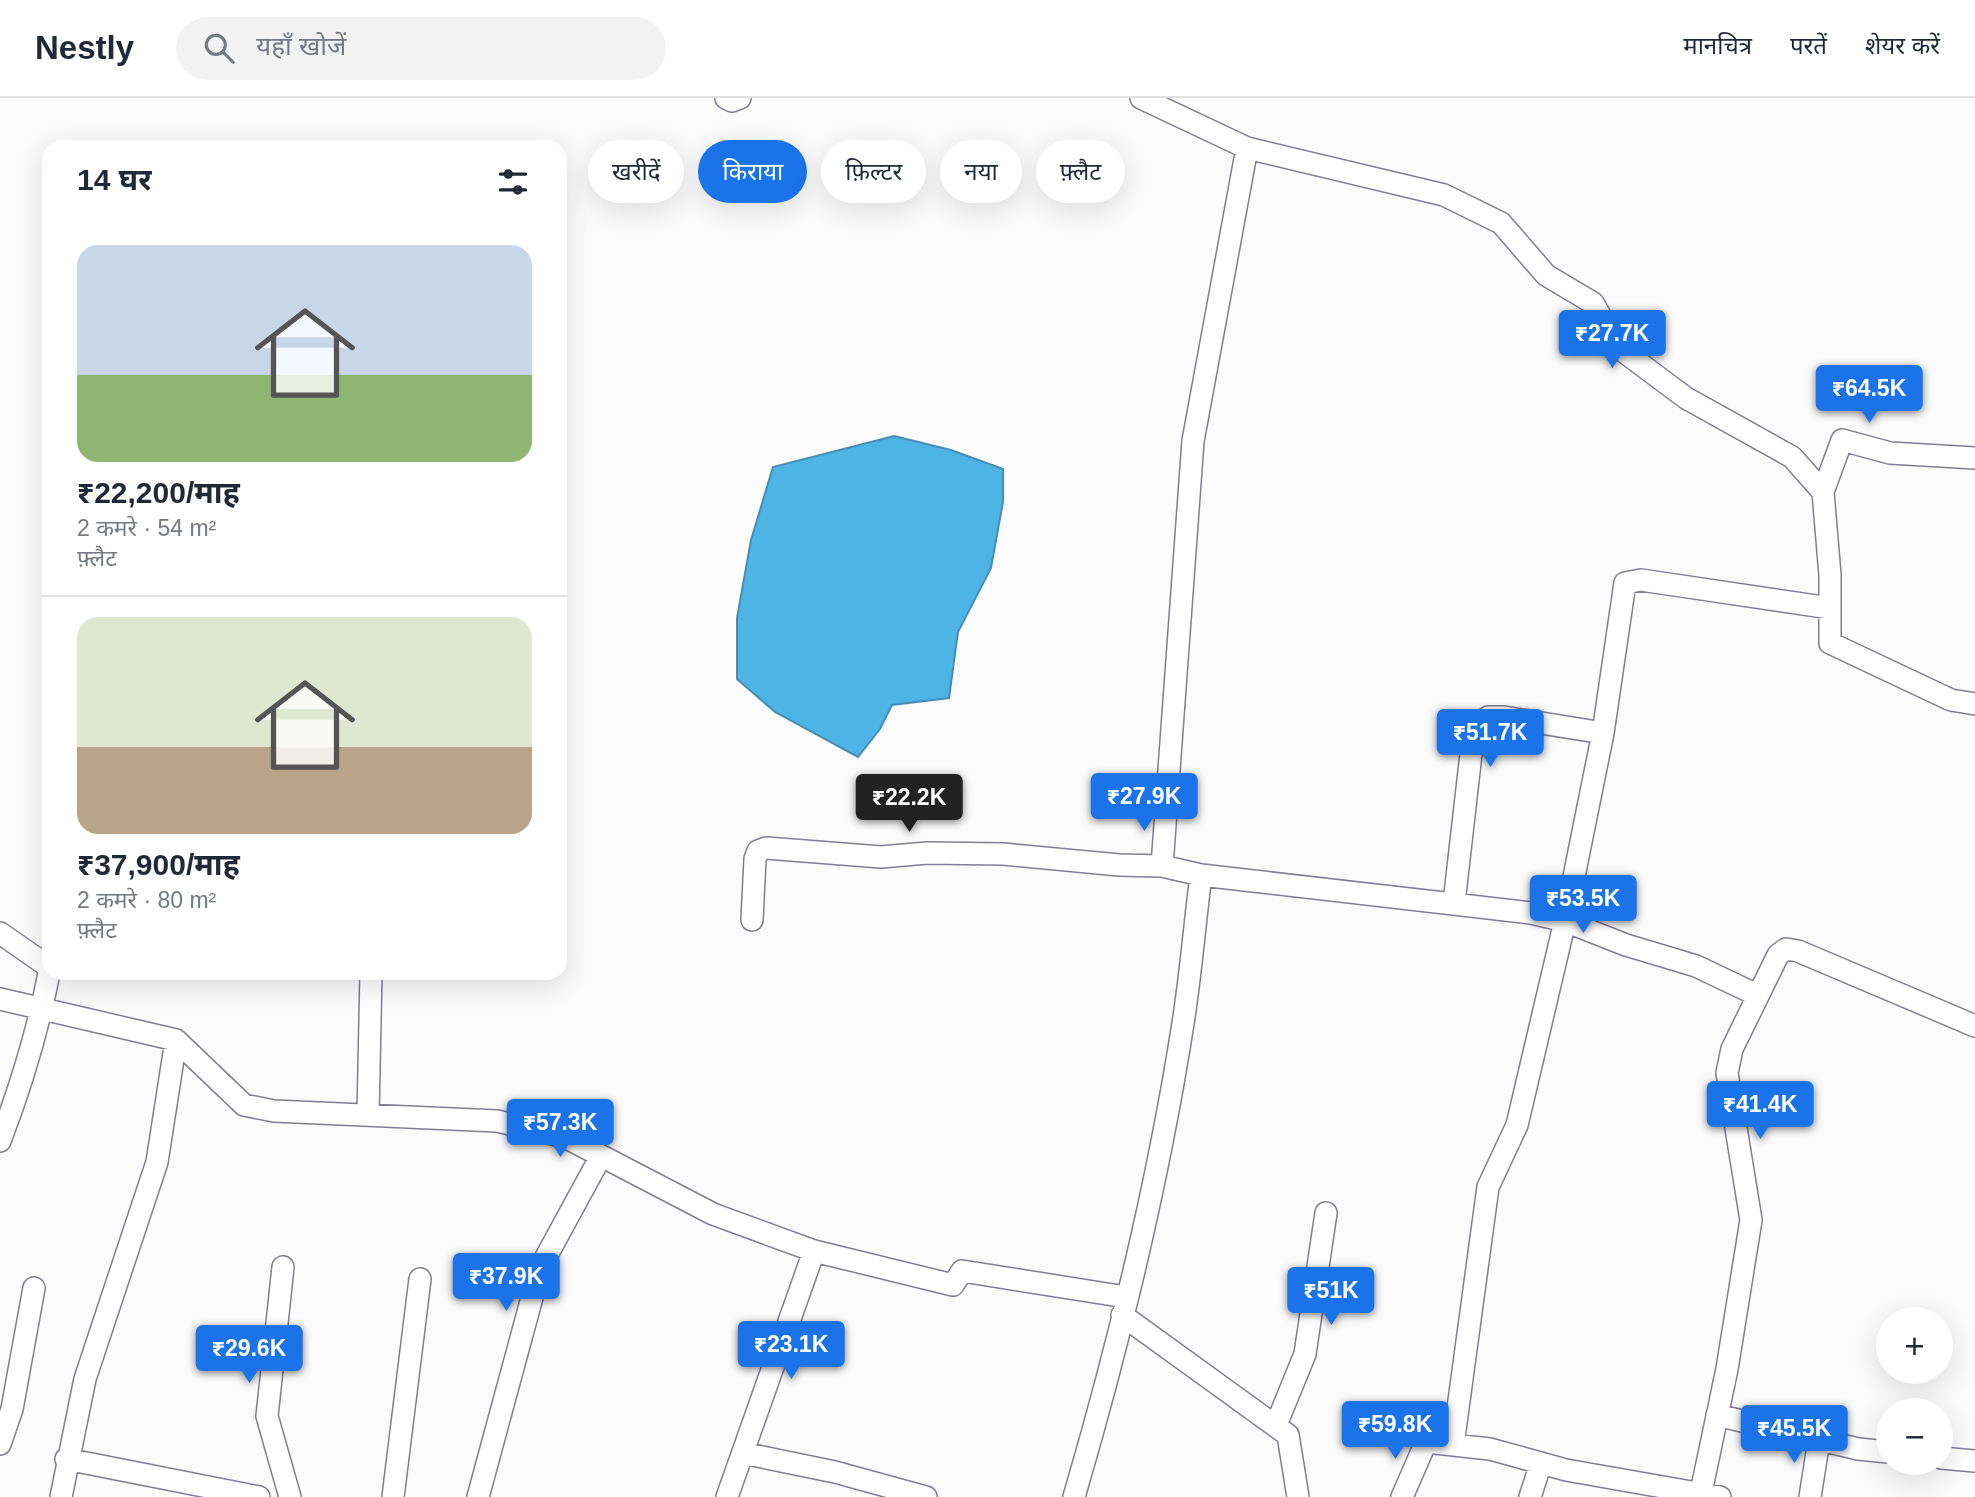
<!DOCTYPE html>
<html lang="hi">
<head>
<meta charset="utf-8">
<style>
	:root { --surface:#fff; --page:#f2f2f3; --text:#1f2937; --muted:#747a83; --line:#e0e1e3; --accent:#1a73e8 }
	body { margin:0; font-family:Arial,"Noto Sans Devanagari",sans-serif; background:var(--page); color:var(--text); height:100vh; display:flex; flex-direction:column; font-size:26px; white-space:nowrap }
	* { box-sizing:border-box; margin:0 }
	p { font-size:23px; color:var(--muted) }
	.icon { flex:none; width:38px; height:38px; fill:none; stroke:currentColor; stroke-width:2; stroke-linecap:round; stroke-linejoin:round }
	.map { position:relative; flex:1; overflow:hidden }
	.panel { position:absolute; left:42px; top:42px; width:525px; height:840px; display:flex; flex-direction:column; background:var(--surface); border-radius:21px; box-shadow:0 7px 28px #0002 }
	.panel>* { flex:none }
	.hud { position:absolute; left:588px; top:42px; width:665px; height:63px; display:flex; gap:14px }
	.fabs { position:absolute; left:1876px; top:1209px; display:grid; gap:14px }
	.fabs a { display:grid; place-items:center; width:77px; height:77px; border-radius:50%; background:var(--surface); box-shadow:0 7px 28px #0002; font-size:35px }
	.price { position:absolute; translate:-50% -60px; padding:0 16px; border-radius:7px; background:var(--accent); color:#fff; font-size:23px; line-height:46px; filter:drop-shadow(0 2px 4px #0008) }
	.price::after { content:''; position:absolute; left:50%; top:42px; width:21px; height:16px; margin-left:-10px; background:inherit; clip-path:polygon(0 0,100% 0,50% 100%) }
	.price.on { background:#222; color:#fff }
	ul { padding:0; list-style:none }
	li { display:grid; align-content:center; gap:14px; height:371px; padding:0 35px }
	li+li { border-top:2px solid var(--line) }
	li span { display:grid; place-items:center; height:217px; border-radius:21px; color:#555 }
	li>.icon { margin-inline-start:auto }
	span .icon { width:126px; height:126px; fill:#fffc; stroke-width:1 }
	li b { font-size:30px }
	h2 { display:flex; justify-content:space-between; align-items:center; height:84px; padding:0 35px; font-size:30px }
	.chip { padding:0 24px; border-radius:32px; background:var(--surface); box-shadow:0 7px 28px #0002; font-size:24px; line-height:63px }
	.chip.on { background:var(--accent); color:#fff }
	header { display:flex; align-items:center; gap:42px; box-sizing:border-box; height:98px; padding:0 35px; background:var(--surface); border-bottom:2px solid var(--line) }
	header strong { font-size:33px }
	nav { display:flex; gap:38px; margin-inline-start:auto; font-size:24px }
	.search { width:490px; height:63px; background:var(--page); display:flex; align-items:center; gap:18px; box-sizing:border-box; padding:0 24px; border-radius:38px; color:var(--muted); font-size:26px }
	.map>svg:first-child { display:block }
	.water { fill:#4db4e6; stroke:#468eb4; stroke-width:2 }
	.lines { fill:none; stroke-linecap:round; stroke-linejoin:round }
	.minor-casing { stroke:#837c98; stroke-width:24 }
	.minor { stroke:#fff; stroke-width:21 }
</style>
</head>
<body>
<header>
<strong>Nestly</strong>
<div class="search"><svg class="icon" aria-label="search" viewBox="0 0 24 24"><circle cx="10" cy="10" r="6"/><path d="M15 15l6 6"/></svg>यहाँ खोजें</div>
<nav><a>मानचित्र</a><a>परतें</a><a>शेयर करें</a></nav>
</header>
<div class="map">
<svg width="1975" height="1399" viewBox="0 0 1975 1399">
	<rect width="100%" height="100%" fill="#fbfbfb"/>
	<path class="water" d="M894,338L951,352L1003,371V404L991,470L958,534L949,600L892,607L880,631L858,659L775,614L737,581V520L751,442L773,369Z"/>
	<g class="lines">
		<defs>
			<path id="minor" d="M726,0L732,3L740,0
				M1141,0L1247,50L1444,97L1501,125L1546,177L1593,205L1619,250L1686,300L1792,359L1823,394L1830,477V545L1951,602L1975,606
				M1823,394L1842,342L1890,355L1975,360
				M1201,777L1531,815L1565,823L1626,847L1696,868L1757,897
				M1454,805L1471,656L1480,626L1488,619H1504L1603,635
				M752,822L755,761L758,753L766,750L881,759L927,755L1003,756L1119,767L1162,768
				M0,835L49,869
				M0,901L176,942L244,1007L274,1013L497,1023L565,1039L713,1116L814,1153L953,1187L962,1173L1126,1199
				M368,1017L371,875
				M0,1043C21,988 38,932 49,875
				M283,1169L267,1318L290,1399
				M1122,1217L1288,1337L1298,1399
				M1717,1317L1858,1351L1888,1354
				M1276,1327L1305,1256L1326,1115
				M0,1346L12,1311L34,1190
				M1453,1347L1488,1089L1517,1027L1565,823L1603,635L1625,485L1641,482L1830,510
				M743,1355L835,1374L926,1399
				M1941,1360L1975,1363
				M66,1361L259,1399
				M61,1399L85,1281L157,1064L176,942
				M393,1399L420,1181
				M478,1399L540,1170L601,1058
				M727,1399L814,1153
				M1074,1399C1120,1242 1159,1081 1184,919C1191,872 1195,824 1201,777L1162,768L1193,343L1247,50
				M1402,1399L1426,1344L1490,1351L1566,1372L1720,1399
				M1530,1399L1541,1365
				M1700,1399L1727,1271L1751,1122L1727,975L1732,951L1778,857L1786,851L1798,853L1975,928
				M1810,1399L1819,1342"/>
		</defs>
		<use href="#minor" class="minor-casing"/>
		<use href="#minor" class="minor"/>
	</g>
</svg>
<div class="fabs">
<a>+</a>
<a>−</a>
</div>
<b class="price" style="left:1612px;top:272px">₹27.7K</b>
<b class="price" style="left:1869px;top:327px">₹64.5K</b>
<b class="price" style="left:1490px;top:671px">₹51.7K</b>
<b class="price" style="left:1144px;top:735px">₹27.9K</b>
<b class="price on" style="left:909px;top:736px">₹22.2K</b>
<b class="price" style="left:1583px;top:837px">₹53.5K</b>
<b class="price" style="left:1760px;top:1043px">₹41.4K</b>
<b class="price" style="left:560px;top:1061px">₹57.3K</b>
<b class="price" style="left:506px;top:1215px">₹37.9K</b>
<b class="price" style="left:1331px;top:1229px">₹51K</b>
<b class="price" style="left:791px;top:1283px">₹23.1K</b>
<b class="price" style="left:249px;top:1287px">₹29.6K</b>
<b class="price" style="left:1395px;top:1363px">₹59.8K</b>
<b class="price" style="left:1794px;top:1367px">₹45.5K</b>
<div class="hud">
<a class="chip">खरीदें</a>
<a class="chip on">किराया</a>
<a class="chip">फ़िल्टर</a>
<a class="chip">नया</a>
<a class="chip">फ़्लैट</a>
</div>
<section class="panel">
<h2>14 घर<svg class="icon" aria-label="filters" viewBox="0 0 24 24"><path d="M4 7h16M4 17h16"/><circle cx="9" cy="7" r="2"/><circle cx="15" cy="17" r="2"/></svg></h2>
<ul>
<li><span style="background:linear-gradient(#c9d6e8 60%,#8fb573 0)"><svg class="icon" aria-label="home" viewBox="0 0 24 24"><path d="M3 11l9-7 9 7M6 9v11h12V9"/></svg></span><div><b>₹22,200/माह</b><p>2 कमरे · 54 m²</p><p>फ़्लैट</p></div></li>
<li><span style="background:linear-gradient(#dfe7d0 60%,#b9a48a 0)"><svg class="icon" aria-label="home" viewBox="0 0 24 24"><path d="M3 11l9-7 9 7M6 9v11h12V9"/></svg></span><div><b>₹37,900/माह</b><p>2 कमरे · 80 m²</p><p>फ़्लैट</p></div></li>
</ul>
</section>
</div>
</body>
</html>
